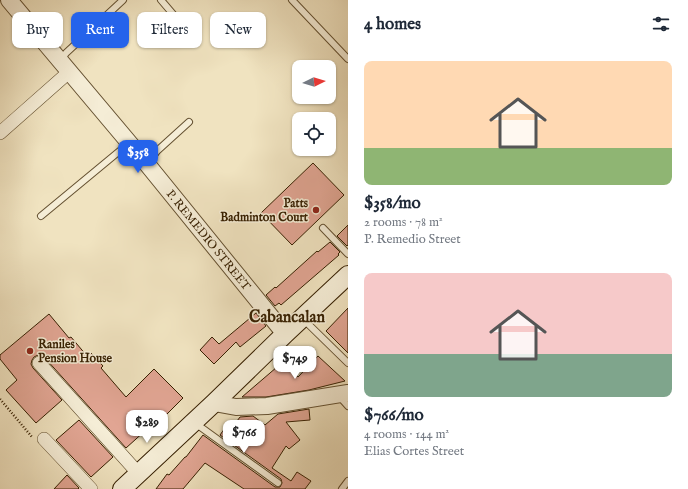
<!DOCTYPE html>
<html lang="en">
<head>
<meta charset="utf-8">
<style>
	:root { --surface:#fff; --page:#f2f2f3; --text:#1f2937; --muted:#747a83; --accent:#2563eb }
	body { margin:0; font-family:"IM FELL English",serif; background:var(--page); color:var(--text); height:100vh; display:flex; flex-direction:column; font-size:15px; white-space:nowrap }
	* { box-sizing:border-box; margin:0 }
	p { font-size:13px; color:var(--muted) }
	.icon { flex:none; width:22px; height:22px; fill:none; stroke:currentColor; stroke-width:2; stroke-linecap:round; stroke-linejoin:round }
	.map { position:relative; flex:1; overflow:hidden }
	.sheet { display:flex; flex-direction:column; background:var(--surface); width:340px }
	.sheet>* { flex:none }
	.hud { position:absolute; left:12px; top:12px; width:276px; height:36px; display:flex; gap:8px }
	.needle { width:26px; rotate:85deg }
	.buttons { position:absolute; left:292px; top:60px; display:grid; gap:8px }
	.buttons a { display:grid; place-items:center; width:44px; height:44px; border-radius:8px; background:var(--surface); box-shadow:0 1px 3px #0004; font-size:20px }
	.price { position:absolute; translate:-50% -34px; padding:0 9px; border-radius:8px; background:#fff; color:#222; font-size:13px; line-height:26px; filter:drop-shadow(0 1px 2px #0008) }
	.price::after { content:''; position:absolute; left:50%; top:24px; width:12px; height:9px; margin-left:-6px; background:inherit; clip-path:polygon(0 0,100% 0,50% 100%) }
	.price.on { background:var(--accent); color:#fff }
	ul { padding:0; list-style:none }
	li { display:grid; align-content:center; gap:8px; height:212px; padding:0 16px }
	li span { display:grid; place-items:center; height:124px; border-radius:8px; color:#555 }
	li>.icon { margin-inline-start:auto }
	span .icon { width:72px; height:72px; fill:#fffc; stroke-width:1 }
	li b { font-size:17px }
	h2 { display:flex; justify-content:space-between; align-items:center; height:48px; padding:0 16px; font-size:17px }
	.tag { padding:0 14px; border-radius:8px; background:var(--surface); box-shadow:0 1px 3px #0004; font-size:14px; line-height:36px }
	.tag.on { background:var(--accent); color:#fff }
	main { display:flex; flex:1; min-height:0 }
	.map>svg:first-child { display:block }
	.building { fill:#e1a593; stroke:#361f00 }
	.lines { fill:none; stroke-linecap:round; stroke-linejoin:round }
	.service-casing { stroke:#645030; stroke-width:8 }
	.minor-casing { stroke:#645030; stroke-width:14 }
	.tertiary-casing { stroke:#645030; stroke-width:18 }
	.secondary-casing { stroke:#361f00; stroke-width:20 }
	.path { stroke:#361f00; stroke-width:2.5; stroke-dasharray:1 2; stroke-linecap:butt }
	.service { stroke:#f5edd6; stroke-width:6 }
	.minor { stroke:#f5edd6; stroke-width:13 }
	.tertiary { stroke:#f5edd6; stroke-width:16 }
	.secondary { stroke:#f5edd6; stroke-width:18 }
	.poi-dot { fill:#8f2418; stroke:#f5edd6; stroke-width:1.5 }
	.labels { text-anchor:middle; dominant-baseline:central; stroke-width:3; stroke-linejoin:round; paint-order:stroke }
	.poi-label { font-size:12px; font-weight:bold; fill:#361f00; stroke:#f5edd6; text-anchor:end }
	.street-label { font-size:12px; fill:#361f00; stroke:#f5edd6 }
	.district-label { font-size:16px; font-weight:bold; fill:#361f00; stroke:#f5edd6 }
</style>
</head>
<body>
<main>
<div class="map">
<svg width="348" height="489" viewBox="0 0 348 489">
	<rect width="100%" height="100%" fill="#f0e3c0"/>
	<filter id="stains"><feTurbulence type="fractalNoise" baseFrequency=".005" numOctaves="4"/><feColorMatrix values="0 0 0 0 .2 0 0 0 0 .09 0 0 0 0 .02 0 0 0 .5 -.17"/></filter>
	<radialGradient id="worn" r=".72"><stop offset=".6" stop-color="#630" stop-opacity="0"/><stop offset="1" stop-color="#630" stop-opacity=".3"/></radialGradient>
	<path class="building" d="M313,163L344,195L292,245L261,213Z
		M348,225V245L347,246L337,236Z
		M330,242L340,252L338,254L339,255L281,305L279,303L275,306L266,295L275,287L276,288L317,251L318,252Z
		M348,308V353L326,331Z
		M256,313L266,326L240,347L236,342L214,364L200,350L212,337L219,344Z
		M49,314L69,338L71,337L87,356L91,353L103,366L101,368L126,397L154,369L183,398L158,423L156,421L126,448L45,358L42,356L38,355L34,357L32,360L31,364L33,368L62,400L36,423L6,390L17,380L0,359V355Z
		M318,356L345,381L309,390L266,397H242L284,361L298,377Z
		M309,409L310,420L286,422L300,440L289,449L286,446L272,468L291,481L297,472L311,481L305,489H244L205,463L183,489H156L167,474L169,475L185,457H186L203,435L275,487H280L282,483L281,479L220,435L230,421L234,425L240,417L253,416L265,425L278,414Z
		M79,420L113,457L91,477L56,440Z
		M67,475L79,488L78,489H54Z"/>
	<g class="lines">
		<defs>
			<path id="service" d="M161,0L196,41
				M292,0L348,59
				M61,60L66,53L123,0
				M148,163L157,151L189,122
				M41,216L128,144
				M323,228L348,254
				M303,319L348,363
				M340,397L348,406
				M195,423L278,483
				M342,489L348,481"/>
			<path id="minor" d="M0,133L69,72
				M39,363L138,473
				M44,439L91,489"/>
			<g id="tertiary">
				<path id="s1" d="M9,0L147,164L285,334"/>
				<path d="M214,403L236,407L267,406L348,393"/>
			</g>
			<path id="secondary" d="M122,489L214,403L285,334L348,275"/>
		</defs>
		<use href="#service" class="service-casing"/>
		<use href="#minor" class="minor-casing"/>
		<use href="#tertiary" class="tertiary-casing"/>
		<use href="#secondary" class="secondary-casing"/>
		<path class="path" d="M0,399L32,437"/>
		<use href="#service" class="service"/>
		<use href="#minor" class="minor"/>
		<use href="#tertiary" class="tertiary"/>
		<use href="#secondary" class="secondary"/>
	</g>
	<g class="poi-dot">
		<circle cx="316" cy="210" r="4"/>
		<circle cx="30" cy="351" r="4"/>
	</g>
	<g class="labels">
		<g class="poi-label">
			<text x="308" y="203">Patts<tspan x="308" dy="14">Badminton Court</tspan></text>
			<text x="38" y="344" text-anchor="start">Raniles<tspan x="38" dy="14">Pension House</tspan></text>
		</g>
		<g class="street-label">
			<text stroke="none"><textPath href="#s1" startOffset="312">P. REMEDIO STREET</textPath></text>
		</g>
		<g class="district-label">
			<text x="287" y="318">Cabancalan</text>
		</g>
	</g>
	<rect width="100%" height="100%" filter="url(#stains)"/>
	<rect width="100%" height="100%" fill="url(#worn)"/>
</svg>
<div class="buttons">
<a><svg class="needle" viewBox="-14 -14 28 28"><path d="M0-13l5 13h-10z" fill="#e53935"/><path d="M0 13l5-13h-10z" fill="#747a83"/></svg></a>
<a><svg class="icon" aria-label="locate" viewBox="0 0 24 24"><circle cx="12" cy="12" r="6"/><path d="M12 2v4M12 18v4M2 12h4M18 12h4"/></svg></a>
</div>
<b class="price on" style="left:138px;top:174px">$358</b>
<b class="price" style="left:295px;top:380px">$749</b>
<b class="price" style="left:147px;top:444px">$289</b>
<b class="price" style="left:244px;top:454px">$766</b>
<div class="hud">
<a class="tag">Buy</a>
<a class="tag on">Rent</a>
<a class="tag">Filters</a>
<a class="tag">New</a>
</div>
</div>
<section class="sheet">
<h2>4 homes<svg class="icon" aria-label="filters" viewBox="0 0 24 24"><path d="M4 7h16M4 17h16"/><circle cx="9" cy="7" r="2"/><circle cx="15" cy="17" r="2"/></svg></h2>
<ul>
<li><span style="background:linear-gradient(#ffd9b3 70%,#8fb573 0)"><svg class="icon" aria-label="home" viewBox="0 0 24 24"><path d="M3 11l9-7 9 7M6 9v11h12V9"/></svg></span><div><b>$358/mo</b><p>2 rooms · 78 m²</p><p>P. Remedio Street</p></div></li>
<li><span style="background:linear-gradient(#f6c9c9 65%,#7fa58c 0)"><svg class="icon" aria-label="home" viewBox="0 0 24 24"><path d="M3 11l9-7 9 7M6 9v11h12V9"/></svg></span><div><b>$766/mo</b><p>4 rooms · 144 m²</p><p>Elias Cortes Street</p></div></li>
</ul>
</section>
</main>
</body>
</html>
